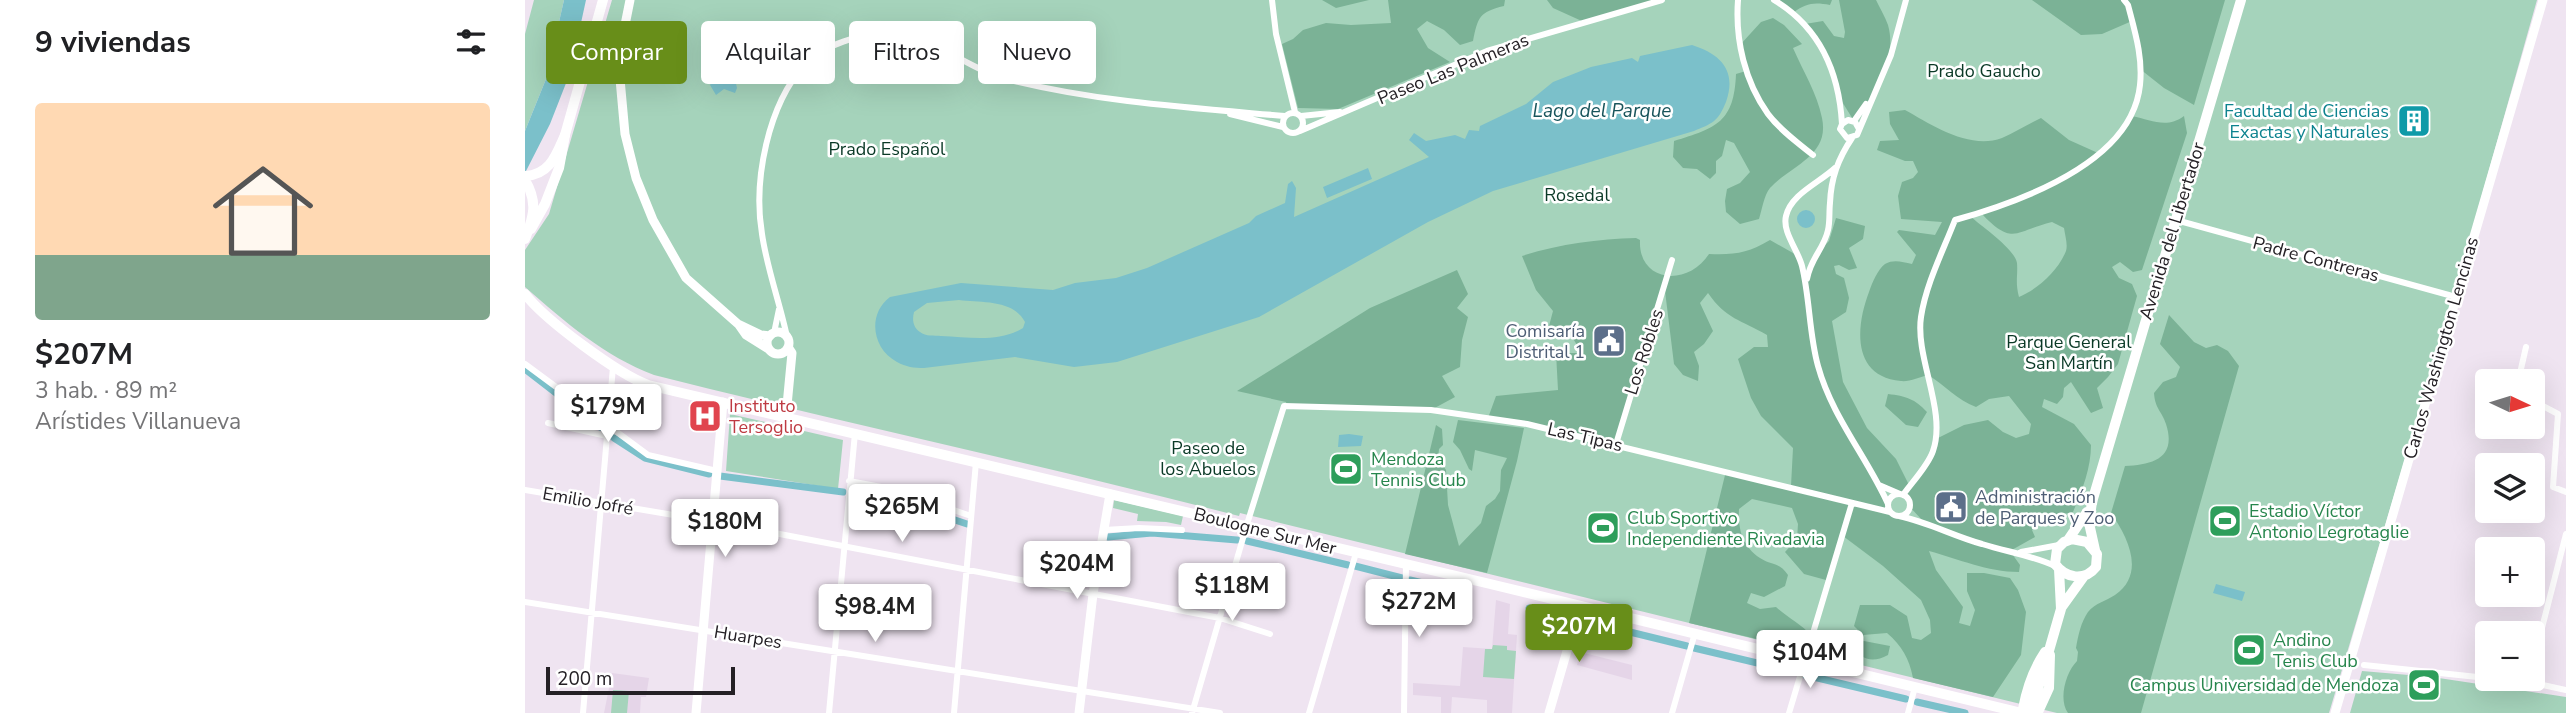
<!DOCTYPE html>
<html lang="es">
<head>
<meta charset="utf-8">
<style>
	:root { --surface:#fff; --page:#f6f6f6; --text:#202124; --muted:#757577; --accent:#688e19 }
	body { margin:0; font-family:"Nunito Sans",sans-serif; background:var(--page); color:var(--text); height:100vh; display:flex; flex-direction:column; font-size:26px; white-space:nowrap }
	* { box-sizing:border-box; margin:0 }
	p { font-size:23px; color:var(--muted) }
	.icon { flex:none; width:38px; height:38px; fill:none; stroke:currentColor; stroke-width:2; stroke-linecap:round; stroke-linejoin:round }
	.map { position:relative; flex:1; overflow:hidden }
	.details { display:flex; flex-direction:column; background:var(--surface); width:525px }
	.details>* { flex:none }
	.top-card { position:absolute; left:21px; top:21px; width:665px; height:63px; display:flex; gap:14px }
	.needle { width:46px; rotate:94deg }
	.buttons { position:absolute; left:1950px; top:369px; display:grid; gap:14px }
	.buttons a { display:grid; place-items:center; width:70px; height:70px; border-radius:7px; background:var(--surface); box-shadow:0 7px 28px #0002; font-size:35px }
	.scale { position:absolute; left:21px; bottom:18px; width:189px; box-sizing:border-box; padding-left:7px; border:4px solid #242025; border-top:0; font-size:19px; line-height:24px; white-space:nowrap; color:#242025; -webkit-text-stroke:5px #fff; paint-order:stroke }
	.price { position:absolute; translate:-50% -60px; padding:0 16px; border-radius:7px; background:#fff; color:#222; font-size:23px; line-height:46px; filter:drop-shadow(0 2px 4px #0008) }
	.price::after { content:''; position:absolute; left:50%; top:42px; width:21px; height:16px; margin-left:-10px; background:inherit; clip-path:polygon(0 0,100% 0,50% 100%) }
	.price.current { background:var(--accent); color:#fff }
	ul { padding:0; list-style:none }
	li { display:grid; align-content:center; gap:14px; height:371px; padding:0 35px }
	li span { display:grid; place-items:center; height:217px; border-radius:7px; color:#555 }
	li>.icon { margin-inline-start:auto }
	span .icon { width:126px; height:126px; fill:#fffc; stroke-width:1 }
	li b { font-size:30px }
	h2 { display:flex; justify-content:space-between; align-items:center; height:84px; padding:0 35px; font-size:30px }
	.tag { padding:0 24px; border-radius:7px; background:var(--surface); box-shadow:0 7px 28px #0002; font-size:24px; line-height:63px }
	.tag.current { background:var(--accent); color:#fff }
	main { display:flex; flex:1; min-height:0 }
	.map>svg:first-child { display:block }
	.built { fill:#e5d5e8 }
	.green { fill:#a5d3bb }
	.forest { fill:#7bb296; fill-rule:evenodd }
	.water { fill:#7bc0ca; fill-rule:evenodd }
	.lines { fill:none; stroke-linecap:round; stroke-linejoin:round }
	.canal { stroke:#7bc0ca; stroke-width:7 }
	.street { stroke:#fff; stroke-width:6 }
	.secondary { stroke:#fff; stroke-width:9 }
	.primary { stroke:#fff; stroke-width:10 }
	.highway { stroke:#fff; stroke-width:10 }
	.labels { text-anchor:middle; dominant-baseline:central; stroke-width:5; stroke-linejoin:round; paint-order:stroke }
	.street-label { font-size:18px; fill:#242025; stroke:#fff }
	.park-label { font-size:18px; fill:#0a3926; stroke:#fff }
	.culture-label { font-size:18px; fill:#0d838f; stroke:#fff; text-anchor:end }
	.service-label { font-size:18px; fill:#4e5e75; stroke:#fff; text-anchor:end }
	.health-label { font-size:18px; fill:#be3a42; stroke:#fff; text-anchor:start }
	.leisure-label { font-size:18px; fill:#27864d; stroke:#fff; text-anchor:start }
	.water-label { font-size:19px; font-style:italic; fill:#18545b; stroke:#fff }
</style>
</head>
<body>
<main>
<section class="details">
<h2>9 viviendas<svg class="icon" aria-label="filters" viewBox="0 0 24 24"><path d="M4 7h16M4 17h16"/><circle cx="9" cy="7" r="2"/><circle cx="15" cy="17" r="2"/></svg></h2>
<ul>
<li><span style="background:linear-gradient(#ffd9b3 70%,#7fa58c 0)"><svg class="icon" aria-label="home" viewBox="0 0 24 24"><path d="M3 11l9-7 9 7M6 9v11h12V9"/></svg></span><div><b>$207M</b><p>3 hab. · 89 m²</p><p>Arístides Villanueva</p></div></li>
</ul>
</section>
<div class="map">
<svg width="2041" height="713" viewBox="0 0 2041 713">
	<rect width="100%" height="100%" fill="#efe4f1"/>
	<path class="built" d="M971,600L985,604L983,634L992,635L987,713H962V700L927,697L926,713H916V697L888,695V683L935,686L938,647L967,649Z
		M1006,612L1038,621L1031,645L1005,637Z
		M1055,652L1107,665V680L1052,665Z
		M87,673L124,678L121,697H116L115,713H79Z"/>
	<path class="green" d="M9,0H39L21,79L0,131V34Z
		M87,0H2012L1925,308L1804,713H1532L723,515L715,513L714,516C520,466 324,424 129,375C79,356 40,322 0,287V250L24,214Z
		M205,414L318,440L313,489L201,471Z
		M589,500L658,516L656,525L641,522L612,521L613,514L588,508Z
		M968,645L982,646V650L991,651L989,679L958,677L960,649H967Z
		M1837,671L1907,677L2041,697V713H1825Z
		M88,690L104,691L102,713H86Z"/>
	<path class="forest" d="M797,0H844L811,8Z
		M863,0H980L979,6C954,12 953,17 948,41L935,45L919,30L902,21L892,29L903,48L925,62L813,109L773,108L757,44L768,39L778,30L801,23L826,25L866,23Z
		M1022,0H1137L1059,22L1028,8Z
		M1249,0H1307L1305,5C1289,2 1281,3 1268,13Z
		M1314,0H1351C1355,8 1360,17 1363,25C1373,60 1349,94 1329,121L1316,100L1311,81L1280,24L1298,21L1309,36L1319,38L1320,32Z
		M1507,0H1700L1669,105L1639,88L1615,69L1607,21L1577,34L1556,35Z
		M1248,18L1259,25L1277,44L1268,48C1278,71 1292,93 1297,118C1305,156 1266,165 1245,188C1239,195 1237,210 1234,219L1215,224L1201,212L1200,201L1202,189L1215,183L1225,172L1209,143L1201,140L1197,156L1191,161V173L1185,179L1172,169L1158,168L1148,157L1149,141C1192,128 1209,122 1211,74L1221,71L1215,45L1236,22Z
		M1380,110C1407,125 1444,150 1477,138C1490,132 1503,124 1516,118L1544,140L1573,153L1607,116C1626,120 1642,129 1659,116L1662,133L1617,270L1608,272L1595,262L1587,267L1594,278L1607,284L1612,296L1593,364L1583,377L1572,388L1578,408L1566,413L1546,382L1539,388L1538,397L1532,404L1519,399L1517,407L1549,424L1566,445C1566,468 1557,491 1548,512L1519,518L1507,530L1510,537L1485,551L1495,565L1494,572C1462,572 1434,559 1404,551L1411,570L1438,607L1434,623L1445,626L1450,610L1442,591V573H1459L1485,578L1493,590L1501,612L1496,655L1468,697L1388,678C1384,658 1377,646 1362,633L1338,635L1329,626L1335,605H1365L1382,616L1387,638L1396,640L1406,633L1405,620L1396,600L1358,566L1318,536L1301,580L1279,574L1260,552L1272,539L1273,524L1267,508L1227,499L1214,509C1213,529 1217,546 1235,558C1247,566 1253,561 1263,575L1260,586L1239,597L1226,593L1222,603L1235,609L1251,607C1263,618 1276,624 1287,636L1282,651L1164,623L1201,471L1266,486L1268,448L1236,416L1226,398L1213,359L1229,347H1243L1242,335C1216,320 1201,319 1183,293L1175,303L1188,331L1179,344L1169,352L1174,366L1173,381L1158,375L1149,364L1140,291L1091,444L963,418L971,396L1033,390L1031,353H1057L1047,337H1030L1024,326L1028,311L1011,290L997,256C1034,244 1073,239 1111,238L1115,240C1113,283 1163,287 1184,254C1210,255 1223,253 1245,240L1275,257L1280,282L1289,257L1304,241L1311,218L1340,226L1338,239L1324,248L1332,268L1324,270L1314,265L1309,266L1311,274L1319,278L1324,298L1321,312L1307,321L1318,382L1342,428L1371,459L1384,485L1408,453L1411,439L1439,425L1463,420L1478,432L1491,438L1504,434L1506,424L1484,396L1464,399L1451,407C1432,400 1420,385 1403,375C1395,377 1384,382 1376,381C1326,376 1331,326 1344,292C1347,283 1353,269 1360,264C1369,259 1377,262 1387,264L1391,255L1372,232L1374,230L1410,235L1417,222L1376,219L1373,196L1377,182L1388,178L1393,172L1388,161H1380L1352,150L1355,141L1374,140L1365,124L1364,112ZM1456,213C1488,247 1490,231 1527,222L1539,228C1540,235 1543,245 1541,251C1533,271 1513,289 1494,297C1490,282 1493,276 1492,263C1490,249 1456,226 1445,216ZM1355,485L1381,497L1384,506L1397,520L1371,516L1358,509L1363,508Z
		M932,270L943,294L932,308L943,317L937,340L935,367L917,376L930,397L906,410L762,406L761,402L712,391L845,308Z
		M1644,315L1669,342L1681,348L1692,345L1703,351L1714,366L1616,713H1543C1533,699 1541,672 1552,661L1553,652L1551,648C1553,636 1556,622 1563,612C1570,603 1581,601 1590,595C1621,574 1603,537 1586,513L1600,466C1628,465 1652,458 1641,424C1637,411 1630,409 1629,393L1638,382L1651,377L1655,367L1635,344Z
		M1363,394C1381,396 1390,399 1402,412L1393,427L1381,425L1360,406Z
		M933,420L999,428L992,461L962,573L880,554L911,425L917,429L918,445L914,449L913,458L921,470L923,505L934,546L956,523L961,506L970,499L975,491L976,470L982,458L950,450L947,471L944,469L935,450L928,442Z
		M1339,641L1365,646L1363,655C1346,664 1336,659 1324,644Z"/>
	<path class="water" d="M39,0H61L45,73L25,124L0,173V131L21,79Z
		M1167,45C1196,54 1212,71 1201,102C1198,109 1195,116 1189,121C1184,125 1176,128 1169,131L968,191L903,222L734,317L592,362L549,367L490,357L399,368C389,368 381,367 372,362C347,349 342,314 365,297L436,283L528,290L550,283L591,278L622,268L724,223L731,216L760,203L763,184L767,181L771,188L769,217L904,157L884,140L889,133L901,141L930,135L940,139L944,130L954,131L955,126L1001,104L1028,82L1066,67L1107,58L1113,62L1115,56ZM434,300C456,303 488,299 500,322L498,328C473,343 444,337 416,336C409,335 401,337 395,332C388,327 387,320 389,312L402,303Z
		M203,75H209L212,88L210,93L199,89L191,95L185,85L189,79H198Z
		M843,168L847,179L802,198L798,187Z
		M1272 219a9 9 0 1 1 18 0a9 9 0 1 1-18 0Z
		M824,434L838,436L836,446L813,447L814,435Z
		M1691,584L1720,592L1717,601L1688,593Z"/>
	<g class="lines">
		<path class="canal" d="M0,369L75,427
			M89,438L120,458L184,474
			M195,476L318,492
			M328,493L364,498L442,524
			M583,537L627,533L712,540
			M722,541L823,565
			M830,566L877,578
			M885,580L924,589
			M1004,608L1045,618
			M1056,620L1162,646
			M1169,648L1270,672
			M1280,675L1381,699
			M1392,702L1440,713"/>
		<path class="street" d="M747,0L751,34L770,112
			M1213,0C1210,40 1220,82 1243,114C1255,130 1273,143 1288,155
			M1249,0C1294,27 1314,72 1317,124
			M758 123a10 10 0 1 1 20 0a10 10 0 1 1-20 0Z
			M705,114L758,127
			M776,116L815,112
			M1329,121L1341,104
			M1334,129L1330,122L1323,120L1317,124L1315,129L1322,138L1332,135L1366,55L1381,0
			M775,131L962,51L1137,0
			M1310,168C1294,183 1266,194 1261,216C1257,232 1273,250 1277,266C1285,299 1284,334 1293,366C1307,417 1342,457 1363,504
			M1651,220L1931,297
			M1282,279C1286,257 1299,249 1303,230C1305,222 1304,212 1305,203C1306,178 1313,159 1327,138
			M249,333L254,309
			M262,337C255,303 242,269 237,234C228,180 243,105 280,64C298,45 338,33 363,33C407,34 440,68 481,79C571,102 668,108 760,116
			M0,364L123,455L192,471
			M1993,382L2001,347
			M2007,400L2033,414L2028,487L2041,492
			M23,423L82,436
			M1091,444L1147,260
			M324,481L367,489L446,516
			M1354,485L1375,494
			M0,490L202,524L695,618L745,634
			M1363 505a11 11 0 1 1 22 0a11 11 0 1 1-22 0Z
			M1378,495C1387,482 1403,466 1408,451C1422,411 1390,358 1396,317C1401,284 1418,251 1430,220C1494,202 1607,163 1615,85C1618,57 1610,32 1603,5L1599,0
			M1374,516C1403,522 1428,536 1457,544C1482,552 1506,555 1530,566
			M579,530L614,528L657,530
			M1496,552L1534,545
			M0,602L695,713
			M1839,665L1962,678
			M2007,667L2041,534
			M1973,679L2004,682
			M2004,679V682L2041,690
			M58,713L88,367
			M304,713L330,433
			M429,713L451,462
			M667,713L723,521L759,406L906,410L1002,424L1365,512
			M784,713L831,553
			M879,713L881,564
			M1147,713L1170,633
			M1264,713L1327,503
			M1383,713L1390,687"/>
		<path class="secondary" d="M105,0L96,45L95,79L100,134L111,178L128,220L161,278L213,324L236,335L245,336
			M214,325L221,335L245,350
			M242 343a11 11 0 1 1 22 0a11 11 0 1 1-22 0Z
			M261,416L267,353L263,347
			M171,713L198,402
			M554,713L568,594L585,494
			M1024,713L1055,606
			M1810,713L2018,0"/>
		<path class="primary" d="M6,229L20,204L34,168L40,135L78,0
			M0,294C20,320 93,374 123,385L961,583L1497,713
			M1547,539L1562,542L1572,554L1571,567C1560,581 1541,579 1530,564L1532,549L1539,542Z
			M1543,540L1562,512
			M1570,550L1564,523L1567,502L1716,0
			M1536,608L1559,576
			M1503,713L1498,709C1502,687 1508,670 1520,652
			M1506,713L1536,609L1534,569
			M1511,713L1513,712L1524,688L1525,655"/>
		<path class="highway" d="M0,176C25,175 31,155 40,135
			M0,180C13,202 9,216 0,239"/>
	</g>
	<defs>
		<symbol id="building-square" viewBox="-11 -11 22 22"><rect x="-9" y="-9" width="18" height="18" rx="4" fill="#0f9aa8" stroke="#fff"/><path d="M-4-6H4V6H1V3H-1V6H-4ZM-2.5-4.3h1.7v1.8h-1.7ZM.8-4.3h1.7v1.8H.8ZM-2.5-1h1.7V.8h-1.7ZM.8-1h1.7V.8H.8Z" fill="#fff"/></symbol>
		<symbol id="civic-square" viewBox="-11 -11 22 22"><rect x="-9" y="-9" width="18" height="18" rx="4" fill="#5c6f8a" stroke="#fff"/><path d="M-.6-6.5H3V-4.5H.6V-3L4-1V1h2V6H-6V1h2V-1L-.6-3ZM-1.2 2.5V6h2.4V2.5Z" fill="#fff"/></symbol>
		<symbol id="hospital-square" viewBox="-11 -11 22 22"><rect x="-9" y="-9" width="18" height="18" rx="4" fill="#e0444e" stroke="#fff"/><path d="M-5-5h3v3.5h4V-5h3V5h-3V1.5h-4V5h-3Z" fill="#fff"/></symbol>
		<symbol id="stadium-square" viewBox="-11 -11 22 22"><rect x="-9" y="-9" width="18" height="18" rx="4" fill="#2e9e5b" stroke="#fff"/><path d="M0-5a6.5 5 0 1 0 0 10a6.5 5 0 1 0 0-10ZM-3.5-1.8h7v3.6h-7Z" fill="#fff"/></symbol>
	</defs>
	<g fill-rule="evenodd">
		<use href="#building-square" x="1870" y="102" width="38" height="38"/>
		<use href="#civic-square" x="1065" y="322" width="38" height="38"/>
		<use href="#hospital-square" x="161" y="397" width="38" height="38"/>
		<use href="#stadium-square" x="802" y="450" width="38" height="38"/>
		<use href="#civic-square" x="1407" y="488" width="38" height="38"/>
		<use href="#stadium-square" x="1681" y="502" width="38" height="38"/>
		<use href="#stadium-square" x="1059" y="509" width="38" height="38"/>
		<use href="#stadium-square" x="1705" y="631" width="38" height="38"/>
		<use href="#stadium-square" x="1880" y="666" width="38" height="38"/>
	</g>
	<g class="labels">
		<g class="street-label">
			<text transform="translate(928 69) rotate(-22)">Paseo Las Palmeras</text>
			<text transform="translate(1647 231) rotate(-73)">Avenida del Libertador</text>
			<text transform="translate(1791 259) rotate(15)">Padre Contreras</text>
			<text transform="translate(1916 348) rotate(-74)">Carlos Washington Lencinas</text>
			<text transform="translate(1119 352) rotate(-72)">Los Robles</text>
			<text transform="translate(1060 437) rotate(13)">Las Tipas</text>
			<text transform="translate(63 501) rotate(10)">Emilio Jofré</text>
			<text transform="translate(740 531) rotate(14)">Boulogne Sur Mer</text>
			<text transform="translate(223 637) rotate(9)">Huarpes</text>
		</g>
		<g class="park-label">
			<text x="1459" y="71">Prado Gaucho</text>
			<text x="362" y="149">Prado Español</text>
			<text x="1052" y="195">Rosedal</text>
			<text x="1544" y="342">Parque General<tspan x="1544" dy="21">San Martín</tspan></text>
			<text x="683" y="448">Paseo de<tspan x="683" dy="21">los Abuelos</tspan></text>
		</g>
		<g class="culture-label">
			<text x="1864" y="111">Facultad de Ciencias<tspan x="1864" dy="21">Exactas y Naturales</tspan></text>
		</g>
		<g class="service-label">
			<text x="1060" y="331">Comisaría<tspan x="1060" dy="21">Distrital 1</tspan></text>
			<text x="1450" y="497" text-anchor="start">Administración<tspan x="1450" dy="21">de Parques y Zoo</tspan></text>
		</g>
		<g class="health-label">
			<text x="204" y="406">Instituto<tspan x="204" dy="21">Tersoglio</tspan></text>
		</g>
		<g class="leisure-label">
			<text x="846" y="459">Mendoza<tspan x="846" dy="21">Tennis Club</tspan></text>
			<text x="1724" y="511">Estadio Víctor<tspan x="1724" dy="21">Antonio Legrotaglie</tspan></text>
			<text x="1102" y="518">Club Sportivo<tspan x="1102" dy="21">Independiente Rivadavia</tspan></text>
			<text x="1748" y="640">Andino<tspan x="1748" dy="21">Tenis Club</tspan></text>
			<text x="1874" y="685" text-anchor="end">Campus Universidad de Mendoza</text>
		</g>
		<g class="water-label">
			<text x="1077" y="111">Lago del Parque</text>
		</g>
	</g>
</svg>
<div class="buttons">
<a><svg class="needle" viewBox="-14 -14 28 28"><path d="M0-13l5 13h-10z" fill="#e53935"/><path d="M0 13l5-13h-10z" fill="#757577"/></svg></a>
<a><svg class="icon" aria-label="layers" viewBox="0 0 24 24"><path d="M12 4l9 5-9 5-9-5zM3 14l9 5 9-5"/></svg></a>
<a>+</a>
<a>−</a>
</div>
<div class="scale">200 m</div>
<b class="price" style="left:83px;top:444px">$179M</b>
<b class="price" style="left:377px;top:544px">$265M</b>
<b class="price" style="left:200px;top:559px">$180M</b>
<b class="price" style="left:552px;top:601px">$204M</b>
<b class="price" style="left:707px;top:623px">$118M</b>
<b class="price" style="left:894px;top:639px">$272M</b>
<b class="price" style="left:350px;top:644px">$98.4M</b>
<b class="price current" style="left:1054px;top:664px">$207M</b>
<b class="price" style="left:1285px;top:690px">$104M</b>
<div class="top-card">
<a class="tag current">Comprar</a>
<a class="tag">Alquilar</a>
<a class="tag">Filtros</a>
<a class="tag">Nuevo</a>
</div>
</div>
</main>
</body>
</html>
